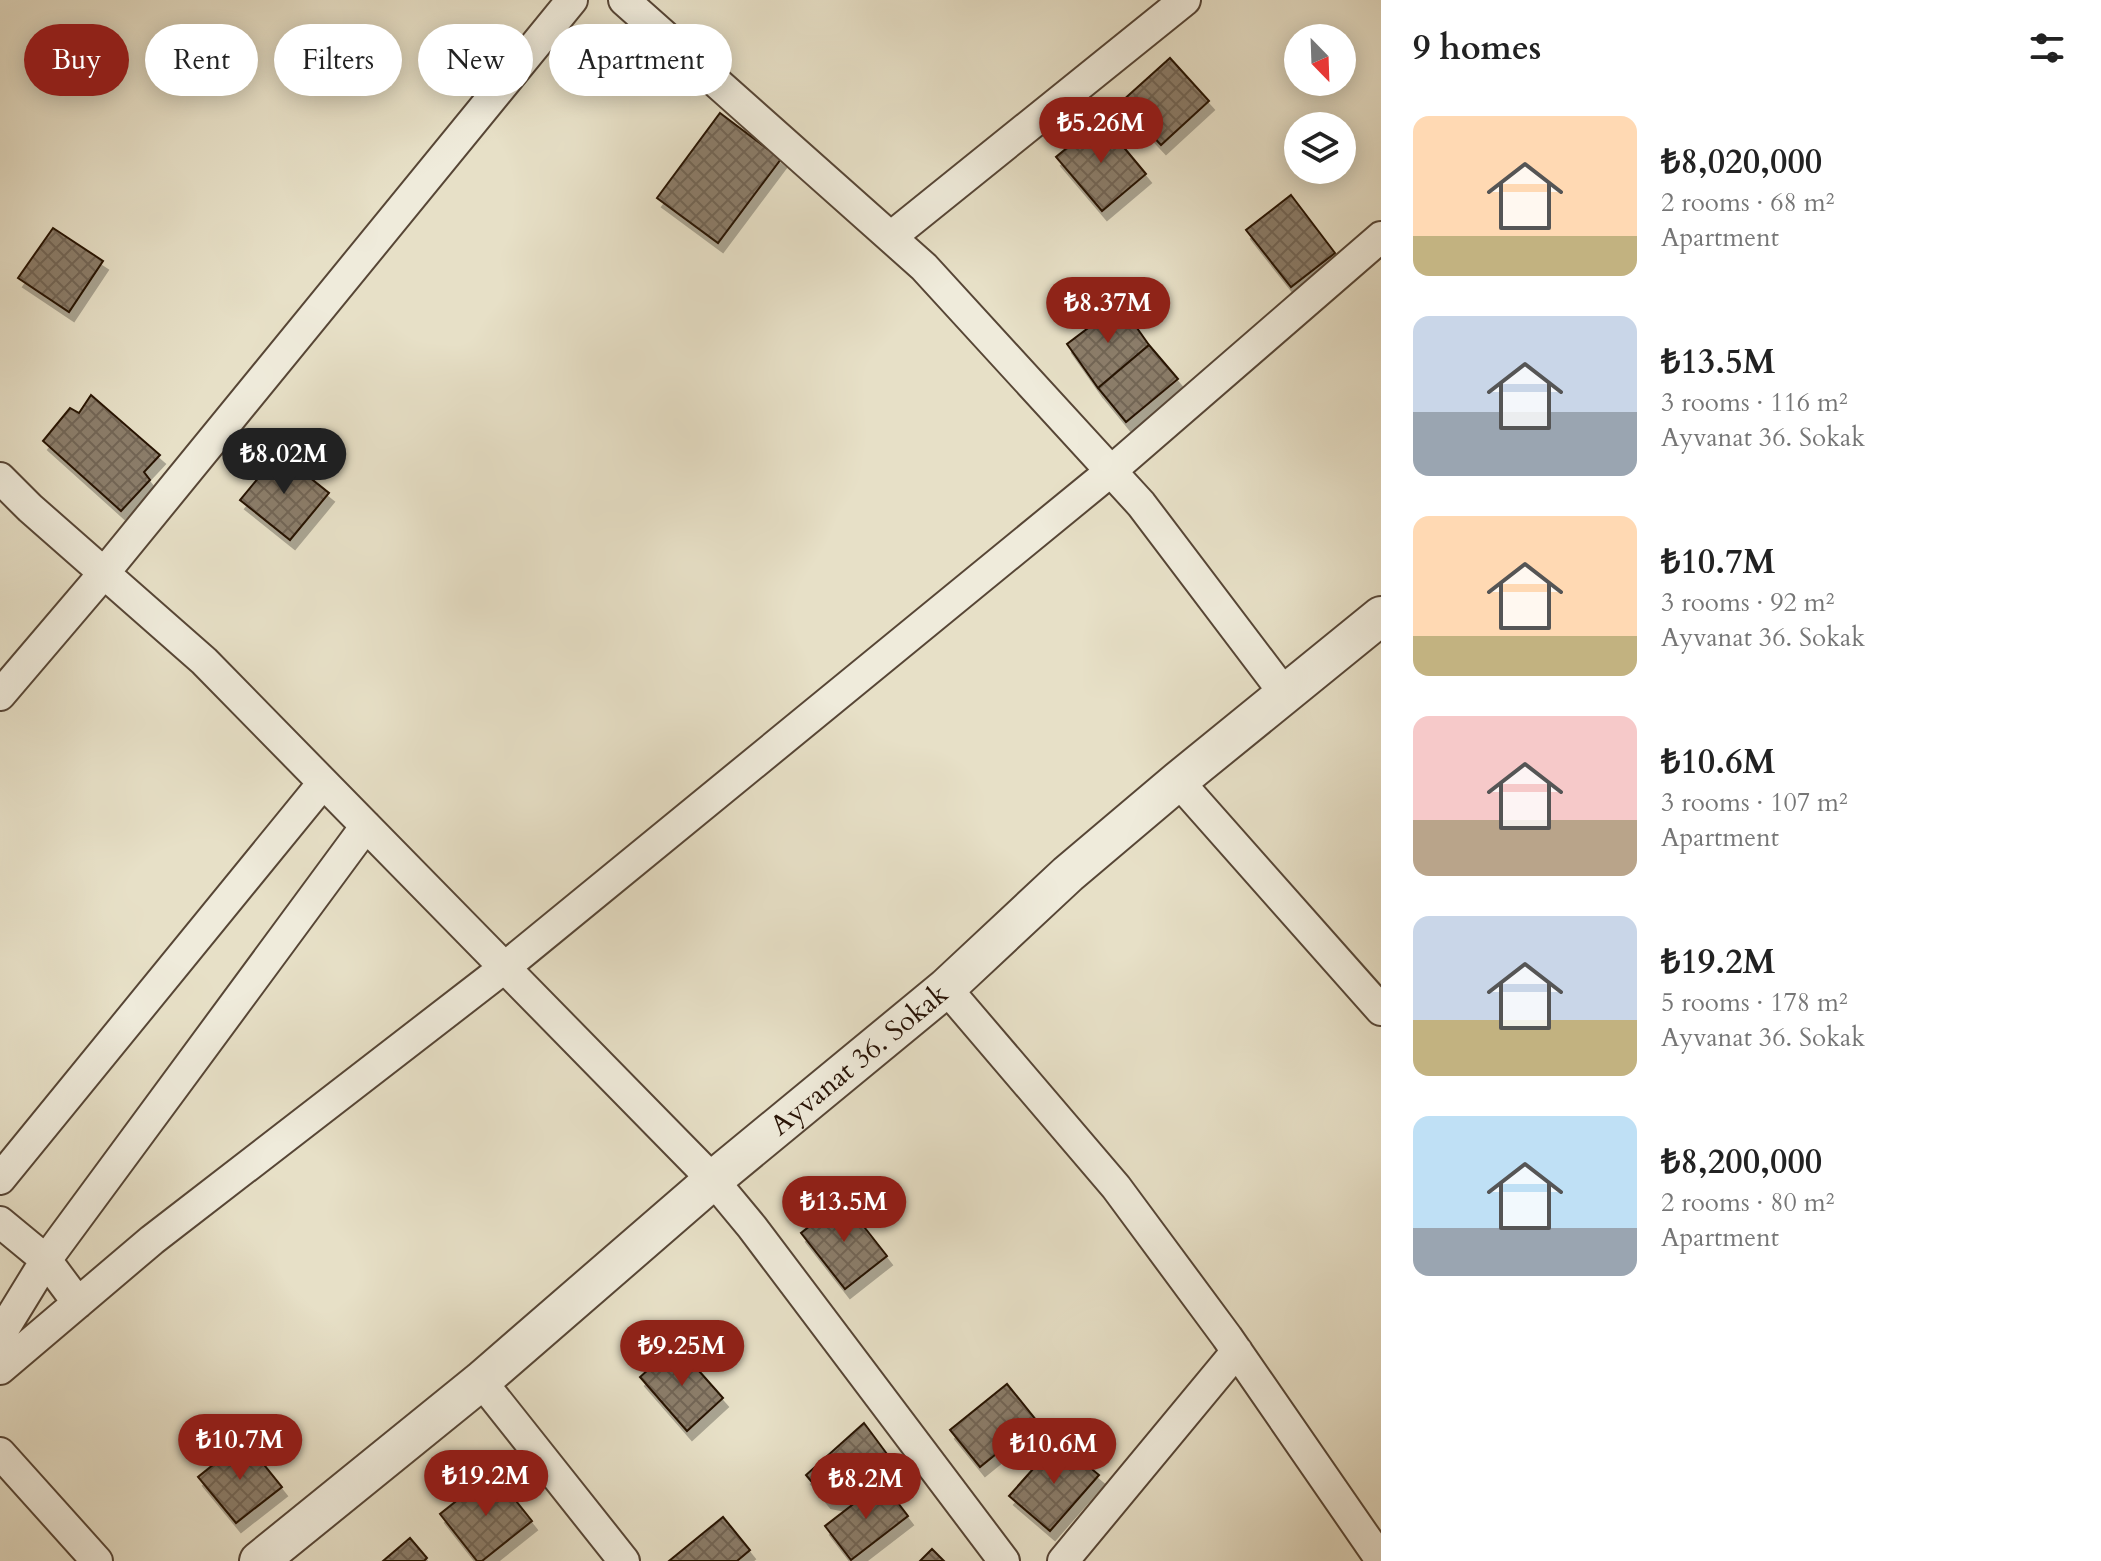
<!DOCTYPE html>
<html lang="en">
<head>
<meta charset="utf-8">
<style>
	:root { --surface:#fff; --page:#f6f6f6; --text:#222; --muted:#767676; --accent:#8f2418 }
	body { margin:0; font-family:Cardo,serif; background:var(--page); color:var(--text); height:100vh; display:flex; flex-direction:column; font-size:30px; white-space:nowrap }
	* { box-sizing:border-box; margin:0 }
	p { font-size:26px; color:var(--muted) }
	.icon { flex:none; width:44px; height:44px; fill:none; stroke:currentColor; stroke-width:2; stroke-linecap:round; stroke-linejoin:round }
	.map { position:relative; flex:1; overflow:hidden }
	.panel { display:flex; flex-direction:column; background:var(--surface); width:720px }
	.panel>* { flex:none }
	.guide { position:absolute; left:24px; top:24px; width:760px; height:72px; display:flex; gap:16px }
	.needle { width:52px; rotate:157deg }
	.tools { position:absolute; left:1284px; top:24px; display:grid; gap:16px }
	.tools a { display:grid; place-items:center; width:72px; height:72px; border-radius:50%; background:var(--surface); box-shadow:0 4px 20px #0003; font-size:40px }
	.price { position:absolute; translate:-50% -68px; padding:0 18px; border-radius:28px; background:var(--accent); color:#fff; font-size:26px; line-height:52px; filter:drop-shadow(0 2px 4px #0008) }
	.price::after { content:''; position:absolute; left:50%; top:48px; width:24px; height:18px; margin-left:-12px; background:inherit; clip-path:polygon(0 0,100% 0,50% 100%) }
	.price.selected { background:#222; color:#fff }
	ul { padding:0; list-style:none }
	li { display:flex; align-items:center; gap:24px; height:200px; padding:0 32px }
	li span { display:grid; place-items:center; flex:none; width:224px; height:160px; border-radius:16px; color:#555 }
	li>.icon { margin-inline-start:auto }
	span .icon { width:96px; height:96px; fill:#fffc; stroke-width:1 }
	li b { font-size:34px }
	h2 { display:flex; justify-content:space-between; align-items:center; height:96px; padding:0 32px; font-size:34px }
	.chip { padding:0 28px; border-radius:36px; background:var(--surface); box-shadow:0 4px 20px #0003; font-size:28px; line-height:72px }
	.chip.selected { background:var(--accent); color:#fff }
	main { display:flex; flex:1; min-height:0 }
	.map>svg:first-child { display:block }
	.building { fill:url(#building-cross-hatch); stroke:#271205; stroke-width:2; filter:url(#shadow) }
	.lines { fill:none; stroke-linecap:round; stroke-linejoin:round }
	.minor-casing { stroke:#574636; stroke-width:34 }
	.tertiary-casing { stroke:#574636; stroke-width:42 }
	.minor { stroke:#efebdb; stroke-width:30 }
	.tertiary { stroke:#efebdb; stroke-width:38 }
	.labels { text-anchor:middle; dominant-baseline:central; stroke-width:6; stroke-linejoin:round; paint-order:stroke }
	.street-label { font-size:28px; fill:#271205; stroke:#efebdb }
</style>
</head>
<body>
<main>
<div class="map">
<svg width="1381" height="1561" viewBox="0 0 1381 1561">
	<defs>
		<pattern id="building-cross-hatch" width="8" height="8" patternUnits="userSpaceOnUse" patternTransform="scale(2)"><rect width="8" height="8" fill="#8b7d6a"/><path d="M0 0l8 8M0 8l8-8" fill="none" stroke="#726555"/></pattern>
		<filter id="shadow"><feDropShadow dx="5" dy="9" stdDeviation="0" flood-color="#0004"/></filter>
	</defs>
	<rect width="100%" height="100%" fill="#e7e0c7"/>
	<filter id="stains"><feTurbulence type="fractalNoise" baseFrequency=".0025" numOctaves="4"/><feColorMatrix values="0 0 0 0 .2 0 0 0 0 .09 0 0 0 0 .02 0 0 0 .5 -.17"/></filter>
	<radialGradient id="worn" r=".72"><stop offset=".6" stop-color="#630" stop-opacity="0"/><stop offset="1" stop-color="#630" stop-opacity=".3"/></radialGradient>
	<path class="building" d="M1170,58L1209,101L1161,145L1121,102Z
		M720,113L781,159L718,243L657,198Z
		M1101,120L1146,174L1102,211L1056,157Z
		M1291,195L1335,253L1291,287L1246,230Z
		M53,228L103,261L69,312L18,278Z
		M1120,304L1149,345L1098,388L1067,344Z
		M1149,345L1178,379L1126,422L1098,388Z
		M91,395L160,455L144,472L150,480L121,511L43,441L70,408L79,413Z
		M279,453L329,493L290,540L240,500Z
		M843,1200L887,1256L845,1289L801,1233Z
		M676,1345L723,1398L687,1431L640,1377Z
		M1007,1384L1037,1421L980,1467L950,1430Z
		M864,1423L890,1458L840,1502L826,1499L806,1475Z
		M244,1440L282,1487L236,1523L198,1477Z
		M1058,1441L1099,1475L1050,1531L1009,1496Z
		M493,1472L532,1521L482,1561H477L440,1514Z
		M882,1482L908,1516L851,1560L825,1526Z
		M723,1517L750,1550L737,1561H669Z
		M410,1538L427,1558L424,1561H383Z
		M932,1549L944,1561H920Z"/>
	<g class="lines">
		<defs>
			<path id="minor" d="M624,0L924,267L1141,504L1285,694
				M891,237L1185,0
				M0,478L30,508L204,661L713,1180L752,1227L1004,1561
				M0,695L104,573L572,0
				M1178,781L1381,1010
				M946,988L1116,1187L1227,1337L1381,1560
				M0,1179L323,783
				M0,1222L46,1260L78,1303
				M0,1335L46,1260L366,826
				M0,1369L152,1240L504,968L1111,471L1381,237
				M481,1381L624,1561
				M0,1453L97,1561
				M1063,1561L1237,1351"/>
			<g id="tertiary">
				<path id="s1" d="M259,1561L481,1381L713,1180L946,988L1068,874L1178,781L1381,616"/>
			</g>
		</defs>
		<use href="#minor" class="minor-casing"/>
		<use href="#tertiary" class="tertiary-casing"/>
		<use href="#minor" class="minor"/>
		<use href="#tertiary" class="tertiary"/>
	</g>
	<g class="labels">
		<g class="street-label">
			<text stroke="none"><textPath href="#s1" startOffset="782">Ayvanat 36. Sokak</textPath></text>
		</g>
	</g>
	<rect width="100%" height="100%" filter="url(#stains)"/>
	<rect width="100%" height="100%" fill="url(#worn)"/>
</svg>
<div class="tools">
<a><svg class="needle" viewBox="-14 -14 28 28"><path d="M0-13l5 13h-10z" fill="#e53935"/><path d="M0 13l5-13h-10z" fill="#767676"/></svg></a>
<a><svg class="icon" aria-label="layers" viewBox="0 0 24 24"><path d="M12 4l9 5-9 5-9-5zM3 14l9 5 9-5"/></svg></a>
</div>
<b class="price" style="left:1101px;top:165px">₺5.26M</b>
<b class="price" style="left:1108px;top:345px">₺8.37M</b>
<b class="price selected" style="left:284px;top:496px">₺8.02M</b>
<b class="price" style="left:844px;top:1244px">₺13.5M</b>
<b class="price" style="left:682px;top:1388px">₺9.25M</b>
<b class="price" style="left:240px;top:1482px">₺10.7M</b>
<b class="price" style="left:1054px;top:1486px">₺10.6M</b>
<b class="price" style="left:486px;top:1518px">₺19.2M</b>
<b class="price" style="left:866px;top:1521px">₺8.2M</b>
<div class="guide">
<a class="chip selected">Buy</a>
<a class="chip">Rent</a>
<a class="chip">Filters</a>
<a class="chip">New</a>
<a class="chip">Apartment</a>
</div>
</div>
<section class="panel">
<h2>9 homes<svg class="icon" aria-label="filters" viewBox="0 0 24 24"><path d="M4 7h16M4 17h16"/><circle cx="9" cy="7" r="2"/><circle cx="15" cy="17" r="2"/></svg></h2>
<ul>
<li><span style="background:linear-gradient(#ffd9b3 75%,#c2b280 0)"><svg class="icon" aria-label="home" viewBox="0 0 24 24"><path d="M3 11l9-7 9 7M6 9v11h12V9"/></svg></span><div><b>₺8,020,000</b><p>2 rooms · 68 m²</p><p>Apartment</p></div></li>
<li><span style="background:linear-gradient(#c9d6e8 60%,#9aa5b1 0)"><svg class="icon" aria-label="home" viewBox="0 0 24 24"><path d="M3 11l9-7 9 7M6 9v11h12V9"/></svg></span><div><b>₺13.5M</b><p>3 rooms · 116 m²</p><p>Ayvanat 36. Sokak</p></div></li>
<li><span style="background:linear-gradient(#ffd9b3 75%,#c2b280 0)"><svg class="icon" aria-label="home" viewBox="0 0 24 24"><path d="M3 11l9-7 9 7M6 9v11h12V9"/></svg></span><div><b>₺10.7M</b><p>3 rooms · 92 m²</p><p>Ayvanat 36. Sokak</p></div></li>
<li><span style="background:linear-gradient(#f6c9c9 65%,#b9a48a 0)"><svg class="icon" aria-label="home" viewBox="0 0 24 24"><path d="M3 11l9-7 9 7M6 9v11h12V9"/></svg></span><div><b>₺10.6M</b><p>3 rooms · 107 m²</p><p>Apartment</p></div></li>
<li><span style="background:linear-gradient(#c9d6e8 65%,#c2b280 0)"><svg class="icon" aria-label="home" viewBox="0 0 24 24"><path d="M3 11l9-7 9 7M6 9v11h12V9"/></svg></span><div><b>₺19.2M</b><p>5 rooms · 178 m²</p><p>Ayvanat 36. Sokak</p></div></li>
<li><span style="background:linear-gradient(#bfe0f5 70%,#9aa5b1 0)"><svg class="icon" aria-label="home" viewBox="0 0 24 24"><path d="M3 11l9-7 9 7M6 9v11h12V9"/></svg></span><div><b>₺8,200,000</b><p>2 rooms · 80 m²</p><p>Apartment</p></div></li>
</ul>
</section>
</main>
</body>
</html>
